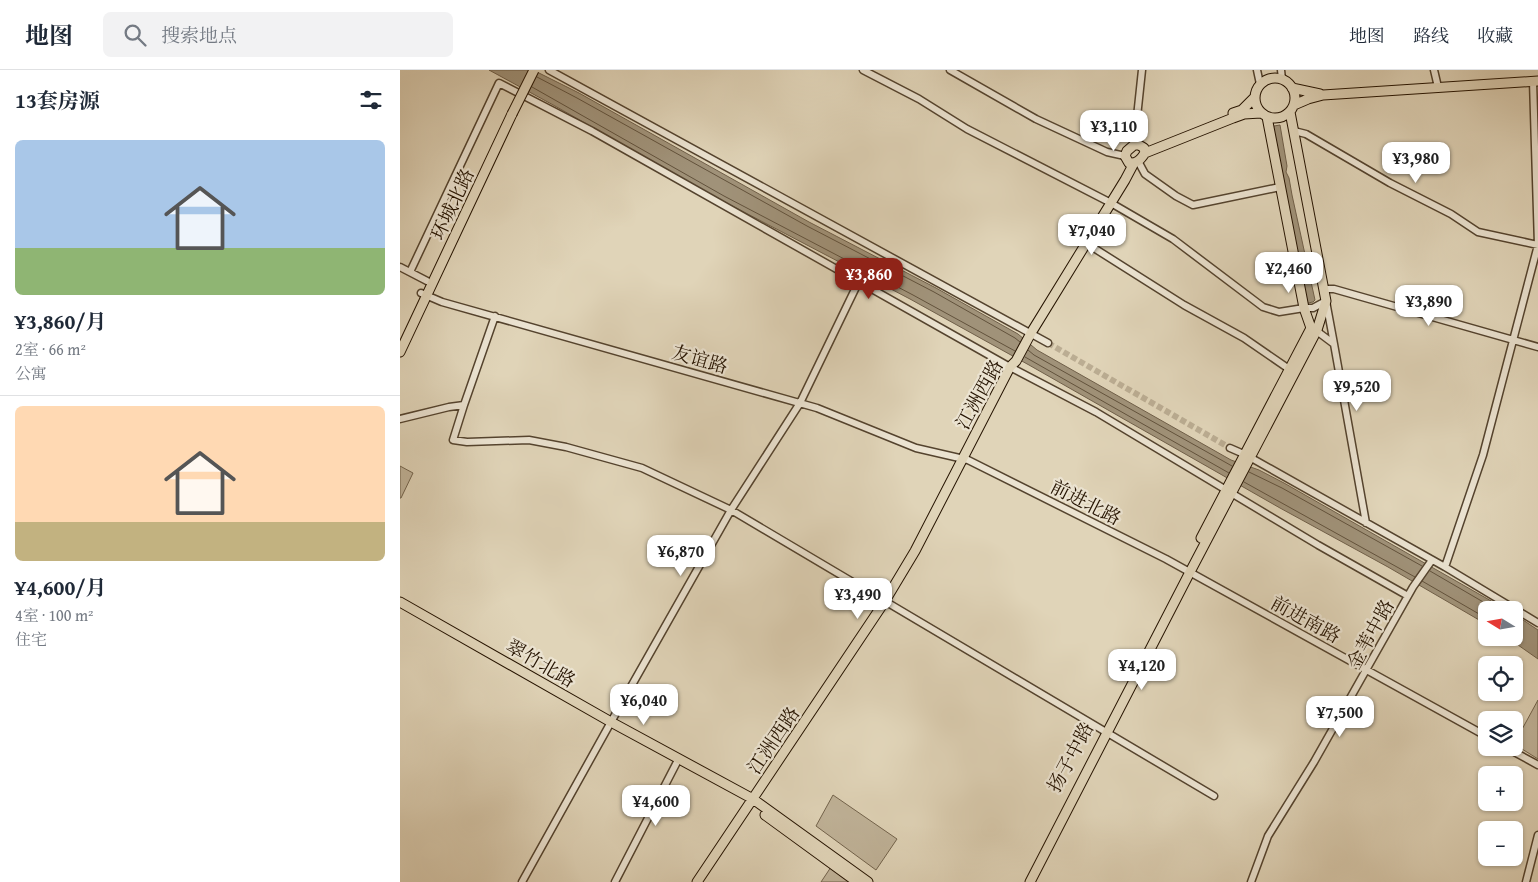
<!DOCTYPE html>
<html lang="zh">
<head>
<meta charset="utf-8">
<style>
	:root { --surface:#fff; --page:#f2f2f3; --text:#1f2937; --muted:#747a83; --line:#e0e1e3; --accent:#8f2418 }
	body { margin:0; font-family:"Gentium Book Plus","Noto Serif SC",serif; background:var(--page); color:var(--text); height:100vh; display:flex; flex-direction:column; font-size:19px; white-space:nowrap }
	* { box-sizing:border-box; margin:0 }
	p { font-size:16px; color:var(--muted) }
	.icon { flex:none; width:28px; height:28px; fill:none; stroke:currentColor; stroke-width:2; stroke-linecap:round; stroke-linejoin:round }
	.map { position:relative; flex:1; overflow:hidden }
	.drawer { display:flex; flex-direction:column; background:var(--surface); width:400px }
	.drawer>* { flex:none }
	.needle { width:32px; rotate:281deg }
	.fabs { position:absolute; left:1078px; top:531px; display:grid; gap:10px }
	.fabs a { display:grid; place-items:center; width:45px; height:45px; border-radius:8px; background:var(--surface); box-shadow:0 1px 4px #0004; font-size:25px }
	.price { position:absolute; translate:-50% -42px; padding:0 11px; border-radius:10px; background:#fff; color:#222; font-size:16px; line-height:32px; filter:drop-shadow(0 1px 2px #0008) }
	.price::after { content:''; position:absolute; left:50%; top:30px; width:15px; height:11px; margin-left:-8px; background:inherit; clip-path:polygon(0 0,100% 0,50% 100%) }
	.price.current { background:var(--accent); color:#fff }
	ul { padding:0; list-style:none }
	li { display:grid; align-content:center; gap:10px; height:265px; padding:0 15px }
	li+li { border-top:1px solid var(--line) }
	li span { display:grid; place-items:center; height:155px; border-radius:8px; color:#555 }
	li>.icon { margin-inline-start:auto }
	span .icon { width:90px; height:90px; fill:#fffc; stroke-width:1 }
	li b { font-size:21px }
	h2 { display:flex; justify-content:space-between; align-items:center; height:60px; padding:0 15px; font-size:21px }
	header { display:flex; align-items:center; gap:30px; box-sizing:border-box; height:70px; padding:0 25px; background:var(--surface); border-bottom:1px solid var(--line) }
	header strong { font-size:24px }
	nav { display:flex; gap:28px; margin-inline-start:auto; font-size:18px }
	.search { width:350px; height:45px; background:var(--page); display:flex; align-items:center; gap:12px; box-sizing:border-box; padding:0 18px; border-radius:8px; color:var(--muted); font-size:19px }
	main { display:flex; flex:1; min-height:0 }
	.map>svg:first-child { display:block }
	.green { fill:#c0b399; stroke:#72634c }
	.water { fill:#a09279; stroke:#6f5f49 }
	.lines { fill:none; stroke-linecap:round; stroke-linejoin:round }
	.shore { stroke:#62523c; stroke-width:1 }
	.minor-tunnel { stroke:#bbad93; stroke-width:6; stroke-dasharray:6 3; stroke-linecap:butt }
	.minor-casing { stroke:#54432e; stroke-width:9 }
	.major-casing { stroke:#251300; stroke-width:11 }
	.minor { stroke:#ebe3d1; stroke-width:6 }
	.major { stroke:#e0d4b8; stroke-width:9 }
	.major-bridge-casing { stroke:#251300; stroke-width:11; stroke-linecap:butt }
	.major-bridge { stroke:#e0d4b8; stroke-width:9 }
	.labels { text-anchor:middle; dominant-baseline:central; stroke-width:4.5; stroke-linejoin:round; paint-order:stroke }
	.street-label { font-size:19px; fill:#251300; stroke:#ebe3d1 }
</style>
</head>
<body>
<header>
<strong>地图</strong>
<div class="search"><svg class="icon" aria-label="search" viewBox="0 0 24 24"><circle cx="10" cy="10" r="6"/><path d="M15 15l6 6"/></svg>搜索地点</div>
<nav><a>地图</a><a>路线</a><a>收藏</a></nav>
</header>
<main>
<section class="drawer">
<h2>13套房源<svg class="icon" aria-label="filters" viewBox="0 0 24 24"><path d="M4 7h16M4 17h16"/><circle cx="9" cy="7" r="2"/><circle cx="15" cy="17" r="2"/></svg></h2>
<ul>
<li><span style="background:linear-gradient(#a9c7e8 70%,#8fb573 0)"><svg class="icon" aria-label="home" viewBox="0 0 24 24"><path d="M3 11l9-7 9 7M6 9v11h12V9"/></svg></span><div><b>¥3,860/月</b><p>2室 · 66 m²</p><p>公寓</p></div></li>
<li><span style="background:linear-gradient(#ffd9b3 75%,#c2b280 0)"><svg class="icon" aria-label="home" viewBox="0 0 24 24"><path d="M3 11l9-7 9 7M6 9v11h12V9"/></svg></span><div><b>¥4,600/月</b><p>4室 · 100 m²</p><p>住宅</p></div></li>
</ul>
</section>
<div class="map">
<svg width="1138" height="812" viewBox="0 0 1138 812">
	<rect width="100%" height="100%" fill="#e0d4b8"/>
	<filter id="stains"><feTurbulence type="fractalNoise" baseFrequency=".004" numOctaves="4"/><feColorMatrix values="0 0 0 0 .2 0 0 0 0 .09 0 0 0 0 .02 0 0 0 .5 -.17"/></filter>
	<radialGradient id="worn" r=".72"><stop offset=".6" stop-color="#630" stop-opacity="0"/><stop offset="1" stop-color="#630" stop-opacity=".3"/></radialGradient>
	<path class="green" d="M0,396L13,403L1,428H0Z
		M1138,630V689L1114,674Z
		M433,725L497,769L476,800L416,756Z
		M431,797L451,812H421Z"/>
	<path class="water" d="M89,0H133L179,23L409,152L536,218L618,264L637,280L831,390L859,400L884,413L1107,540H1086V554L988,497L880,438L629,295L510,229L321,130L155,36Z
		M880,55L887,96L886,102L889,108L892,125L915,230L913,232L908,233L907,232L872,60L874,56Z
		M1114,544L1138,560V589L1108,568H1114Z"/>
	<g class="lines">
		<path class="shore" d="M137,7L177,28L407,156L534,222L615,268L620,272
			M132,17L324,126L513,225L615,281
			M628,280L634,285L832,396
			M625,287L829,403
			M849,402L882,418L1022,496
			M844,412L1015,507
			M1030,501L1097,540
			M1022,511L1086,548"/>
		<path class="minor-tunnel" d="M648,273L830,378"/>
		<defs>
			<path id="minor" d="M149,0L648,273
				M463,0L519,29L567,59L711,133L773,169L863,237L879,242L904,238H913L926,231L934,274
				M550,0L636,49L707,82L725,86
				M857,0L860,14
				M881,0L882,9
				M1034,0L1038,17
				M894,61L906,64L990,113L1051,144L1078,162L1138,175
				M734,75L742,0
				M738,91L745,104L776,126L793,135L880,117
				M686,173L784,235L844,268L889,299
				M0,197L27,211
				M10,202L99,13L192,61L610,297L696,342L918,475L1008,526
				M924,219H934L1138,277
				M21,223L42,232L417,338L516,378L568,390L766,489L1086,666
				M914,259L934,274L966,453
				M64,335L53,370L67,372L129,370L166,377L242,398L331,440L814,726
				M0,349L49,337L64,335L95,246
				M830,378L846,385L1045,497L1138,553
				M1045,497L1083,385L1138,175L1133,11
				M1107,678L1138,695
				M122,812L211,652L331,440L400,333L458,213
				M215,812L277,692
				M851,812L868,766L914,692L1013,517L1032,490
				M1126,812L1138,765"/>
			<path id="major" d="M855 28a20 20 0 1 1 40 0a20 20 0 1 1-40 0Z
				M892,18L920,24
				M894,35L908,29L923,25L1138,11
				M833,43L842,40L855,27
				M734,75H739L744,78L745,83C741,89 737,94 729,93L725,86L727,81Z
				M745,83L833,48L844,44L861,43
				M0,282L112,44
				M801,468L911,258L904,238L867,47
				M0,532L211,652L353,729L468,812
				M365,745L457,812
				M297,812L485,531L515,481L610,297L616,291L631,263L725,110L734,93
				M630,812L790,502L917,260L926,231L890,42"/>
		</defs>
		<use href="#minor" class="minor-casing"/>
		<use href="#major" class="major-casing"/>
		<use href="#minor" class="minor"/>
		<use href="#major" class="major"/>
		<defs>
			<path id="major-bridge" d="M112,44L134,0"/>
		</defs>
		<use href="#major-bridge" class="major-bridge-casing"/>
		<use href="#major-bridge" class="major-bridge"/>
	</g>
	<g class="labels">
		<g class="street-label">
			<text transform="translate(52 134) rotate(-65)">环城北路</text>
			<text transform="translate(300 289) rotate(16)">友谊路</text>
			<text transform="translate(579 324) rotate(-61)">江洲西路</text>
			<text transform="translate(686 432) rotate(27)">前进北路</text>
			<text transform="translate(906 549) rotate(29)">前进南路</text>
			<text transform="translate(970 564) rotate(-61)">金苇中路</text>
			<text transform="translate(141 593) rotate(30)">翠竹北路</text>
			<text transform="translate(373 670) rotate(-56)">江洲西路</text>
			<text transform="translate(670 687) rotate(-62)">扬子中路</text>
		</g>
	</g>
	<rect width="100%" height="100%" filter="url(#stains)"/>
	<rect width="100%" height="100%" fill="url(#worn)"/>
</svg>
<div class="fabs">
<a><svg class="needle" viewBox="-14 -14 28 28"><path d="M0-13l5 13h-10z" fill="#e53935"/><path d="M0 13l5-13h-10z" fill="#747a83"/></svg></a>
<a><svg class="icon" aria-label="locate" viewBox="0 0 24 24"><circle cx="12" cy="12" r="6"/><path d="M12 2v4M12 18v4M2 12h4M18 12h4"/></svg></a>
<a><svg class="icon" aria-label="layers" viewBox="0 0 24 24"><path d="M12 4l9 5-9 5-9-5zM3 14l9 5 9-5"/></svg></a>
<a>+</a>
<a>−</a>
</div>
<b class="price" style="left:714px;top:82px">¥3,110</b>
<b class="price" style="left:1016px;top:114px">¥3,980</b>
<b class="price" style="left:692px;top:186px">¥7,040</b>
<b class="price" style="left:889px;top:224px">¥2,460</b>
<b class="price current" style="left:469px;top:230px">¥3,860</b>
<b class="price" style="left:1029px;top:257px">¥3,890</b>
<b class="price" style="left:957px;top:342px">¥9,520</b>
<b class="price" style="left:281px;top:507px">¥6,870</b>
<b class="price" style="left:458px;top:550px">¥3,490</b>
<b class="price" style="left:742px;top:621px">¥4,120</b>
<b class="price" style="left:244px;top:656px">¥6,040</b>
<b class="price" style="left:940px;top:668px">¥7,500</b>
<b class="price" style="left:256px;top:757px">¥4,600</b>
</div>
</main>
</body>
</html>
